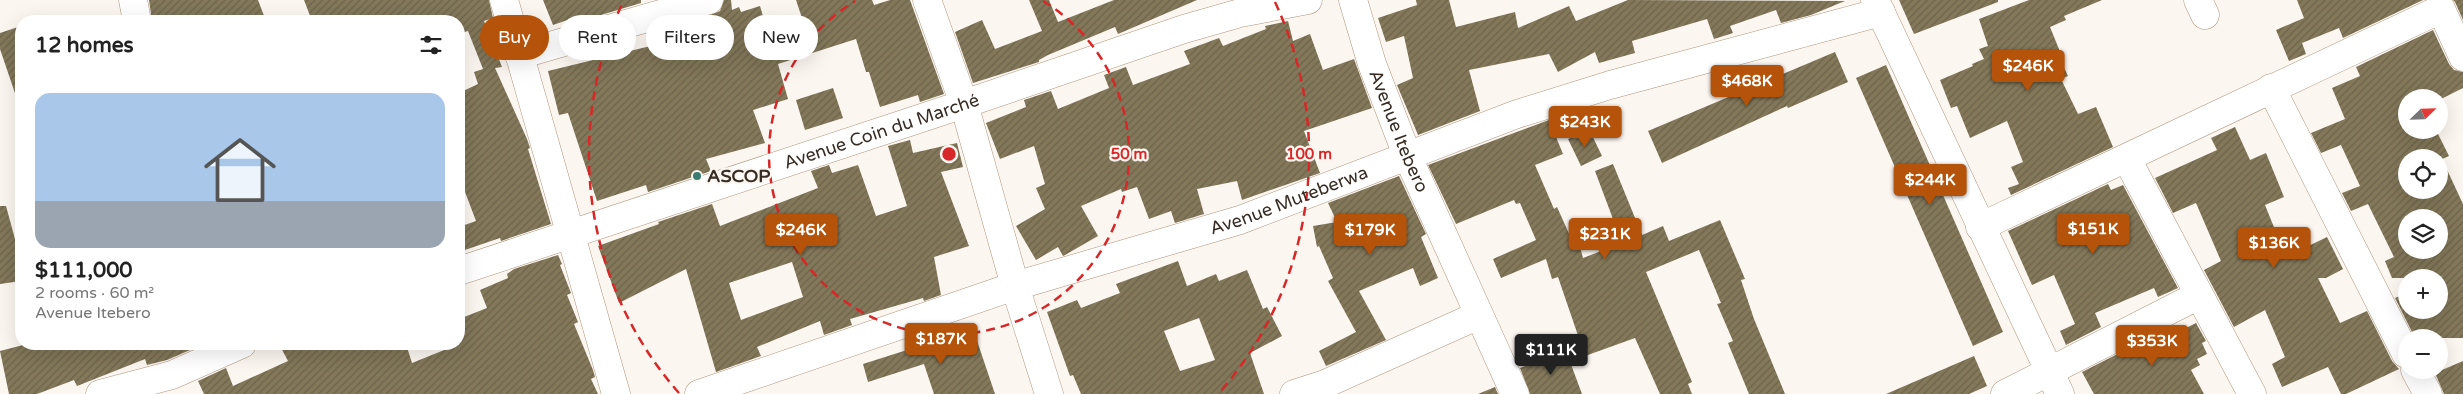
<!DOCTYPE html>
<html lang="en">
<head>
<meta charset="utf-8">
<style>
	:root { --surface:#fff; --page:#f2f2f2; --text:#222; --muted:#767676; --accent:#b45309 }
	body { margin:0; font-family:"Varela Round",sans-serif; background:var(--page); color:var(--text); height:100vh; display:flex; flex-direction:column; font-size:19px; white-space:nowrap }
	* { box-sizing:border-box; margin:0 }
	p { font-size:16px; color:var(--muted) }
	.icon { flex:none; width:28px; height:28px; fill:none; stroke:currentColor; stroke-width:2; stroke-linecap:round; stroke-linejoin:round }
	.map { position:relative; flex:1; overflow:hidden }
	.details { position:absolute; left:15px; top:15px; width:450px; height:335px; display:flex; flex-direction:column; background:var(--surface); border-radius:20px; box-shadow:0 5px 20px #0002 }
	.details>* { flex:none }
	.guide { position:absolute; left:480px; top:15px; width:475px; height:45px; display:flex; gap:10px }
	.needle { width:32px; rotate:67deg }
	.controls { position:absolute; left:2398px; top:89px; display:grid; gap:10px }
	.controls a { display:grid; place-items:center; width:50px; height:50px; border-radius:50%; background:var(--surface); box-shadow:0 5px 20px #0002; font-size:25px }
	.price { position:absolute; translate:-50% -42px; padding:0 11px; border-radius:5px; background:var(--accent); color:#fff; font-size:16px; line-height:32px; filter:drop-shadow(0 1px 2px #0008) }
	.price::after { content:''; position:absolute; left:50%; top:30px; width:15px; height:11px; margin-left:-8px; background:inherit; clip-path:polygon(0 0,100% 0,50% 100%) }
	.price.selected { background:#222; color:#fff }
	ul { padding:0; list-style:none }
	li { display:grid; align-content:center; gap:10px; height:265px; padding:0 20px }
	li span { display:grid; place-items:center; height:155px; border-radius:15px; color:#555 }
	li>.icon { margin-inline-start:auto }
	span .icon { width:90px; height:90px; fill:#fffc; stroke-width:1 }
	li b { font-size:21px }
	h2 { display:flex; justify-content:space-between; align-items:center; height:60px; padding:0 20px; font-size:21px }
	.tag { padding:0 18px; border-radius:22px; background:var(--surface); box-shadow:0 5px 20px #0002; font-size:18px; line-height:45px }
	.tag.selected { background:var(--accent); color:#fff }
	.map>svg:first-child { display:block }
	.building { fill:url(#building-hatch); fill-rule:evenodd }
	.lines { fill:none; stroke-linecap:round; stroke-linejoin:round }
	.minor-casing { stroke:#ae967d; stroke-width:29 }
	.minor { stroke:#fff; stroke-width:28 }
	.ring { fill:none; stroke:#d62828; stroke-width:2.5; stroke-dasharray:9 6 }
	.poi-dot { fill:#397c6e; stroke:#fcf6f1; stroke-width:2 }
	.labels { text-anchor:middle; dominant-baseline:central; stroke-width:4.5; stroke-linejoin:round; paint-order:stroke }
	.street-label { font-size:18px; fill:#362c23; stroke:#fcf6f1 }
	.poi-label { font-size:18px; font-weight:bold; fill:#362c23; stroke:#fcf6f1; text-anchor:start }
	.centre { fill:#d62828; stroke:#fcf6f1; stroke-width:2.5 }
	.ring-label { font-size:15px; text-anchor:middle; font-weight:bold; fill:#d62828; stroke:#fcf6f1; stroke-width:4.5; stroke-linejoin:round; paint-order:stroke }
</style>
</head>
<body>
<div class="map">
<svg width="2463" height="394" viewBox="0 0 2463 394">
	<defs>
		<pattern id="building-hatch" width="6" height="6" patternUnits="userSpaceOnUse" patternTransform="scale(1.25)"><rect width="6" height="6" fill="#83785a"/><path d="M-1 1l2-2M0 6l6-6M5 7l2-2" fill="none" stroke="#6c634a"/></pattern>
	</defs>
	<rect width="100%" height="100%" fill="#fcf6f1"/>
	<path class="building" d="M149,0H258L266,21H152Z
		M304,0H489L493,18L484,21L502,67L495,68L527,139L530,148L528,149L551,224L501,241L500,238L459,252V227L476,221L459,176V93L478,84L474,72L483,69L468,31L459,34V21H312Z
		M543,0H641V3L581,21L579,16L553,25Z
		M724,0H731L732,10L739,7L741,12L760,6L768,33L803,21L796,0H872L874,5L890,0H910L944,94L920,102L918,95L880,107L869,72H866L856,39L778,64L788,99L753,110L765,143L706,159L711,171L648,192L646,185L597,201L568,113L559,115L548,71L667,42L665,38L700,26L698,20L720,11Z
		M1029,0H1049L1058,22L1114,0H1197L1118,34L1115,27L1048,55L1039,60V62L973,83L955,32L982,20L995,49L1042,31Z
		M1416,0H1449L1456,27L1515,12L1518,28L1569,6L1576,21L1628,0L1845,1L1811,15L1781,23L1776,10L1730,26L1733,33L1714,39L1707,19L1632,41L1635,53L1599,63L1595,52L1558,72L1549,54L1469,70L1480,111L1418,135L1397,85L1413,78L1404,36L1386,42L1378,18L1417,5Z
		M1899,0H1998V2L1914,34Z
		M2029,0H2102L2064,16L2066,20L2050,27L2063,59L2060,60L2068,76L2061,79L2078,114L2096,107L2113,147L2011,195L2008,188L2019,184L2011,167L2023,162L2007,121L1970,138L1957,106L1951,108L1940,80L1973,66L1972,64L1984,59L1979,49L1988,46L1979,19Z
		M2297,0H2423L2343,38L2339,28L2302,43L2306,54L2289,61L2276,30L2304,18Z
		M2453,0H2463V20L2455,2Z
		M1288,21L1293,41L1310,34L1323,70L1354,59L1372,108L1304,131L1320,173L1242,200L1237,181L1197,189L1204,214L1175,223L1171,211L1149,219L1137,187L1122,192L1121,189L1081,206L1098,236L1065,255L1063,256L1058,247L1036,260L1016,226L1045,209L1036,188L1045,184L1034,146L1000,159L986,123L1026,107L1024,100L1051,91L1058,109L1109,88L1104,75L1126,67L1133,85L1190,64L1184,51L1219,38L1223,46L1266,29L1265,26Z
		M21,26V101L18,102L0,49V33Z
		M2433,30L2449,64L2454,70L2463,72V88L2439,100V98H2406V130H2436L2449,156L2442,159L2463,204V338H2415L2395,298L2406,293V310H2439V279L2442,278H2392L2385,261L2394,257L2368,204L2351,211L2342,193L2360,186L2341,145L2321,153L2311,133L2345,119L2332,88L2360,76L2356,67ZM2406,158H2439V190H2406ZM2406,218H2439V250H2406Z
		M1835,52L1848,82L1788,108L1787,106L1662,163L1648,131Z
		M1886,65L2003,332L1973,346L1856,78Z
		M833,88L843,118L805,130L796,100Z
		M1549,120L1563,154L1535,165L1551,202L1554,209L1557,207L1571,238L1577,236L1583,258L1622,243L1595,171L1613,164L1642,235L1663,226L1669,241L1720,220L1745,279L1741,280L1754,319L1785,394H1749L1728,343L1733,341L1717,304L1721,303L1699,250L1646,272L1692,382L1688,384L1692,394H1660L1635,338L1585,356L1558,277L1552,279L1546,259L1501,278L1493,259L1536,240L1520,203L1516,204L1514,200L1456,224L1428,165Z
		M2235,127L2250,160L2266,153L2284,197L2265,205L2286,257L2327,237L2343,269L2326,278H2318L2340,323L2367,311L2392,361L2399,369L2346,394H2341L2328,367L2282,387L2272,364L2285,357L2265,310L2234,327L2204,270L2221,261L2196,203L2173,213L2155,178L2217,150L2211,138Z
		M1589,129L1602,156L1581,166L1568,139Z
		M910,140L913,153L957,143L963,167L941,172L969,246L934,257L941,295L924,301L923,298L850,319L852,325L824,335L820,321L757,347L761,356L716,372L686,269L619,303L598,246L659,224L658,222L712,204L720,226L818,188L811,171L829,165L832,173L858,165L876,216L907,206L888,146ZM792,262L803,297L741,320L729,283Z
		M1399,176L1426,234L1421,237L1438,278L1420,286L1413,268L1359,291L1386,340L1326,366L1319,351L1356,332L1328,281L1333,278L1319,246L1317,247L1313,226L1337,222L1328,203Z
		M2108,184L2111,190L2123,185L2178,288L2158,297L2154,288L2095,313L2101,327L2066,345L2060,331L2075,324L2054,275L2032,285L2008,231Z
		M0,206H6L21,261V281L0,284Z
		M558,255L562,264L560,265L571,293L567,295L578,322L574,324L593,370L595,377L591,379L598,394H204L198,381L226,368L233,386L288,361L279,344H406L412,363L459,344V319L487,308L480,290L508,278L507,274L514,269Z
		M1178,261L1187,286L1216,274L1219,281L1247,270L1263,309L1267,307L1282,336L1250,353L1264,394H1081L1073,375L1070,376L1047,312L1077,300L1081,308L1120,293L1116,284ZM1199,318L1215,360L1180,371L1164,331Z
		M2196,323L2206,341L2202,343L2207,354L2197,359L2200,365L2191,370L2204,394H2094L2082,372L2157,334L2160,341Z
		M973,329L995,394H934L924,364L868,382L863,364Z
		M27,344H204L167,360L147,365L145,359L77,386L74,380L37,394H9L0,351Z
		M1566,351L1582,394H1530L1520,368Z
		M1974,356L1987,386L1969,394H1886Z
		M2463,361V394H2444L2435,373Z
		M1495,387L1498,394H1478Z"/>
	<g class="lines">
		<defs>
			<g id="minor">
				<path d="M133,0L137,21"/>
				<path d="M504,0L616,394"/>
				<path d="M927,0L964,104L1015,286L1049,394"/>
				<path id="s1" d="M1353,0L1372,64L1407,155L1515,394"/>
				<path d="M1875,0L2060,394"/>
				<path d="M2198,0L2205,15"/>
				<path d="M519,55L709,0"/>
				<path d="M2271,88L2406,354"/>
				<path d="M2127,159L2252,394"/>
				<path d="M1980,227L2441,9L2463,57"/>
				<path id="s2" d="M459,271L964,104L1184,29L1240,13L1308,0"/>
				<path d="M2415,370L2428,394"/>
				<path d="M100,394L172,375L242,344"/>
				<path id="s3" d="M699,394L1015,286L1240,220L1517,114L1610,85L1881,12"/>
				<path d="M1294,394L1325,384L1479,315"/>
				<path d="M2005,394L2199,295"/>
			</g>
		</defs>
		<use href="#minor" class="minor-casing"/>
		<use href="#minor" class="minor"/>
	</g>
	<g class="ring">
		<path d="M1043 1A180 180 0 1 1 855 1"/>
		<path d="M679 393A360 360 0 0 1 623 2M1275 2A360 360 0 0 1 1219 393"/>
	</g>
	<circle class="poi-dot" cx="697" cy="176" r="5"/>
	<g class="labels">
		<g class="street-label">
			<text stroke="none"><textPath href="#s1" startOffset="139">Avenue Itebero</textPath></text>
			<text stroke="none"><textPath href="#s2" startOffset="445">Avenue Coin du Marché</textPath></text>
			<text stroke="none"><textPath href="#s3" startOffset="621">Avenue Muteberwa</textPath></text>
		</g>
		<g class="poi-label">
			<text x="707" y="176">ASCOP</text>
		</g>
	</g>
	<circle cx="949" cy="154" r="8" class="centre"/>
	<g class="ring-label">
		<text x="1129" y="159">50 m</text>
		<text x="1309" y="159">100 m</text>
	</g>
</svg>
<div class="controls">
<a><svg class="needle" viewBox="-14 -14 28 28"><path d="M0-13l5 13h-10z" fill="#e53935"/><path d="M0 13l5-13h-10z" fill="#767676"/></svg></a>
<a><svg class="icon" aria-label="locate" viewBox="0 0 24 24"><circle cx="12" cy="12" r="6"/><path d="M12 2v4M12 18v4M2 12h4M18 12h4"/></svg></a>
<a><svg class="icon" aria-label="layers" viewBox="0 0 24 24"><path d="M12 4l9 5-9 5-9-5zM3 14l9 5 9-5"/></svg></a>
<a>+</a>
<a>−</a>
</div>
<b class="price" style="left:2028px;top:92px">$246K</b>
<b class="price" style="left:1747px;top:107px">$468K</b>
<b class="price" style="left:1585px;top:148px">$243K</b>
<b class="price" style="left:1930px;top:206px">$244K</b>
<b class="price" style="left:2093px;top:255px">$151K</b>
<b class="price" style="left:801px;top:256px">$246K</b>
<b class="price" style="left:1370px;top:256px">$179K</b>
<b class="price" style="left:1605px;top:260px">$231K</b>
<b class="price" style="left:2274px;top:269px">$136K</b>
<b class="price" style="left:941px;top:365px">$187K</b>
<b class="price" style="left:2152px;top:367px">$353K</b>
<b class="price selected" style="left:1551px;top:376px">$111K</b>
<div class="guide">
<a class="tag selected">Buy</a>
<a class="tag">Rent</a>
<a class="tag">Filters</a>
<a class="tag">New</a>
</div>
<section class="details">
<h2>12 homes<svg class="icon" aria-label="filters" viewBox="0 0 24 24"><path d="M4 7h16M4 17h16"/><circle cx="9" cy="7" r="2"/><circle cx="15" cy="17" r="2"/></svg></h2>
<ul>
<li><span style="background:linear-gradient(#a9c7e8 70%,#9aa5b1 0)"><svg class="icon" aria-label="home" viewBox="0 0 24 24"><path d="M3 11l9-7 9 7M6 9v11h12V9"/></svg></span><div><b>$111,000</b><p>2 rooms · 60 m²</p><p>Avenue Itebero</p></div></li>
</ul>
</section>
</div>
</body>
</html>
